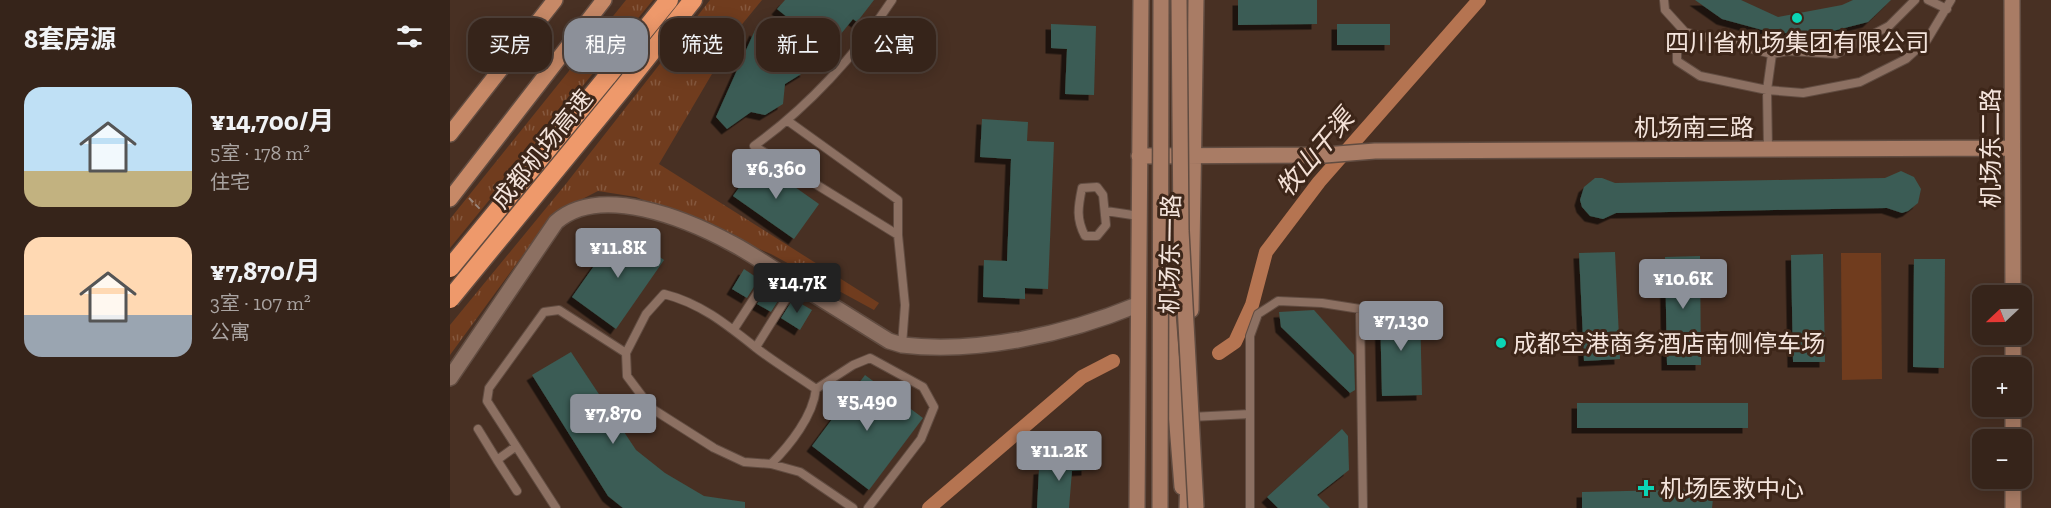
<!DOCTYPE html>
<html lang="zh">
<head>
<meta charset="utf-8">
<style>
	:root { --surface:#36241a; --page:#413027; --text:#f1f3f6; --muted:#aaa4a2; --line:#504139; --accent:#8c9099 }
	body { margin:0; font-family:"Zilla Slab","Noto Sans SC",serif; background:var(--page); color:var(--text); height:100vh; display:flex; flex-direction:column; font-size:22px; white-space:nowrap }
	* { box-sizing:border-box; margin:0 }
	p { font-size:20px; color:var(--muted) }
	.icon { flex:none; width:33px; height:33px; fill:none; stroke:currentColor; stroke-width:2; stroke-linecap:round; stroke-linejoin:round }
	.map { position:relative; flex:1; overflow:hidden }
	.drawer { display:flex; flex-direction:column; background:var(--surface); width:450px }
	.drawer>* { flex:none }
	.hud { position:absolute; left:18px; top:18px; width:570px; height:54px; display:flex; gap:12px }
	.needle { width:39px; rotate:248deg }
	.fabs { position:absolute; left:1522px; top:285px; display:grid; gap:12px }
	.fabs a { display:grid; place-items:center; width:60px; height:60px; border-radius:12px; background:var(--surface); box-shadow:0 3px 15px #0003,0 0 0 2px var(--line); font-size:30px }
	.price { position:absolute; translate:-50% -51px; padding:0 14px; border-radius:6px; background:var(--accent); color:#fff; font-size:20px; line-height:39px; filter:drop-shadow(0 2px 3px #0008) }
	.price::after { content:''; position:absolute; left:50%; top:36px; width:18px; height:14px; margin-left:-9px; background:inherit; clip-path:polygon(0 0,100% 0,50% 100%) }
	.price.on { background:#222; color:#fff }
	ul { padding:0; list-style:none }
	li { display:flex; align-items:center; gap:18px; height:150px; padding:0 24px }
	li span { display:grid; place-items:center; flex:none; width:168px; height:120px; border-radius:18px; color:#555 }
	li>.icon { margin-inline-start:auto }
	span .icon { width:72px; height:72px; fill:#fffc; stroke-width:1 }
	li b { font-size:26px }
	h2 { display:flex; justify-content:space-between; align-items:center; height:72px; padding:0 24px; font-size:26px }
	.pill { padding:0 21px; border-radius:18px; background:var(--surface); box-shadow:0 3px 15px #0003,0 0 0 2px var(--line); font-size:21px; line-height:54px }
	.pill.on { background:var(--accent); color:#fff }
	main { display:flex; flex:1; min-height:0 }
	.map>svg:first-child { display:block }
	.park { fill:url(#park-tufts) }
	.pitch { fill:#703c1e }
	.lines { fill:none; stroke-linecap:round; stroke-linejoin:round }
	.canal { stroke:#b57451; stroke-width:14 }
	.building { fill:#3b5c54; filter:url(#shadow) }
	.lane-casing { stroke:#614c41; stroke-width:10 }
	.street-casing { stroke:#614c41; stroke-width:18 }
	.secondary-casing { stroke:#614c41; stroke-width:18 }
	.primary-casing { stroke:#614c41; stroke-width:18 }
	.highway-casing { stroke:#614c41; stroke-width:21 }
	.path { stroke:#9a867b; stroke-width:2; stroke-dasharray:6 3; stroke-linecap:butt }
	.lane { stroke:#8c7062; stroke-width:8 }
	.street { stroke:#8c7062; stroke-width:15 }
	.secondary { stroke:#a97c65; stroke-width:15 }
	.primary { stroke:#c78967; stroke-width:15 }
	.highway { stroke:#ee996b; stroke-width:18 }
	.secondary-bridge-casing { stroke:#614c41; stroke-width:18; stroke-linecap:butt }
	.highway-bridge-casing { stroke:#614c41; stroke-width:21; stroke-linecap:butt }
	.secondary-bridge { stroke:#a97c65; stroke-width:15 }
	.highway-bridge { stroke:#ee996b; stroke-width:18 }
	.poi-dot { fill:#0bd5b5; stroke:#3d2619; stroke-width:2 }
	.labels { text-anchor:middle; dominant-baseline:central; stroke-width:6; stroke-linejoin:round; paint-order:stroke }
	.poi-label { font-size:24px; fill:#f4e4dc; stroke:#3d2619; text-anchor:start }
	.street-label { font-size:24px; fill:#f4e4dc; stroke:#3d2619 }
	.water-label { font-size:26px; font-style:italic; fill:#f3e0d6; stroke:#3d2619 }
</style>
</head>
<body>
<main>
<section class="drawer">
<h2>8套房源<svg class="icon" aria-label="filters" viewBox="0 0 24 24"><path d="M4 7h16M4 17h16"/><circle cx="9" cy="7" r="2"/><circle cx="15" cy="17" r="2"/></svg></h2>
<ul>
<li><span style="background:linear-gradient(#bfe0f5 70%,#c2b280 0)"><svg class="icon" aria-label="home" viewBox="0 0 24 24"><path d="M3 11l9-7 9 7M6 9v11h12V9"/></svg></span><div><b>¥14,700/月</b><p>5室 · 178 m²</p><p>住宅</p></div></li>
<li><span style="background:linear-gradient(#ffd9b3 65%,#9aa5b1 0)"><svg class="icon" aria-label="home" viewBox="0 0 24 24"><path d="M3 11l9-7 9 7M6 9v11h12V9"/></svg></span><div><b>¥7,870/月</b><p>3室 · 107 m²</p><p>公寓</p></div></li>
</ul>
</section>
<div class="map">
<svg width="1601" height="508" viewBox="0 0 1601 508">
	<defs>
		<pattern id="park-tufts" width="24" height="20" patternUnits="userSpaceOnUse" patternTransform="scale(1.5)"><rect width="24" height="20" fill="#703c1e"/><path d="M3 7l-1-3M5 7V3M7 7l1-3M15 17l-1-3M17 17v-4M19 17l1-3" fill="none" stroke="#85583e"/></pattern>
		<filter id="shadow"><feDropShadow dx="-5.5" dy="5.5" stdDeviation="0" flood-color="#0009"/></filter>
	</defs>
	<rect width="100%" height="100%" fill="#483023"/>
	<path class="park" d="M176,0H203L0,248V219Z
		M260,0H312L289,28L209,164L429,303L424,310L321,254L186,197L148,191L103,214L0,355V325L115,185Z"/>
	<path class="pitch" d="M1391,253H1431L1432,379L1392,380Z"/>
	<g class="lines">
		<path class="canal" d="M769,353L785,342L802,305L816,252L869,182L1029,0
			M479,508L632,377L663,361"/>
	</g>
	<path class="building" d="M335,0H424L407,22L403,19L378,50L327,9Z
		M788,0H867V24L788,25Z
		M1245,0H1291L1328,17L1392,5L1403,0H1441L1418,22L1363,36L1316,31L1272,19Z
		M601,24L646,26L644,95L615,94L617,49L601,48Z
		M887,24H940V45H887Z
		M305,30L356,71L335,84L333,104L315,115L301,112L277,129L266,117Z
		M532,119L578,122L577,141L604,142L598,289L575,288V299L533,297L534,260L557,261L561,159L530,157Z
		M308,161L369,204L344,239L283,196Z
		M1451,171L1464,177L1471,189L1468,203L1458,211L1452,213L1437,208L1166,213L1153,219L1140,216L1132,207L1130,200L1134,187L1145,178H1152L1165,183L1435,178Z
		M170,229L214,260L166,329L122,297Z
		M1165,252L1170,359L1134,361L1129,253Z
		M1373,254L1375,362H1343L1341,255Z
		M1250,256L1251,365H1217L1215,257Z
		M1464,259H1495L1494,368L1463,367Z
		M294,269L309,279L297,298L282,289Z
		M320,285L333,293L321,312L307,304Z
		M343,299L362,310L350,330L331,318Z
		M970,309L972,395L932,396L930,310Z
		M864,310L904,355L905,390L900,393L831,327L829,312Z
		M121,352L186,450L215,473L254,496L295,502V508H173L158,496L82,375Z
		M415,375L473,418L419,490L362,446Z
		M1127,403H1298V428H1127Z
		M892,429L898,436L899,470L867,495L880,508H828L817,497Z
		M637,456V470L622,471L619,508H587L589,469L605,467L610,457Z
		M1264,489L1262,508H1132V492Z"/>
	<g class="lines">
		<defs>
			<path id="lane" d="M442,0C406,55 358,107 304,146L448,235L455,305L452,345
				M1214,0L1215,10L1235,32
				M1478,0L1497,9
				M1322,54L1235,32L1227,40V61L1250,76L1317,90L1353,93L1410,82L1456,59L1477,40L1501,0
				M338,121L448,200V235
				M1318,149L1317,90L1322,54L1338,51L1386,54L1439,26L1465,0
				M647,187L653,195L656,225L647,236H635C626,219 628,207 632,188Z
				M656,211L689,216
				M214,294C250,303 276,324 305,347C324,362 346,375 366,389C363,416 340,445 321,464L294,462L264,448L201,408L177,376L176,353L196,314Z
				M284,329L323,269
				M306,347L346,283
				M366,389L403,365L420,358L473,387L484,407L471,439L418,508
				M800,414V336L808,314L828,301L872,303L910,309L913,508
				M741,417L800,414V508
				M28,429L47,460
				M65,447L47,460L67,491
				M321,464L350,472L403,508
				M106,508L37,401L39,388L94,312L109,310L176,353"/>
			<path id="street" d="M0,378L106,222C150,183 237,219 283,244C306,256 327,272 349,285C379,304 409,322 439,341L452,345C528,354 617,334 687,305"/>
			<path id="secondary" d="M1562,0L1563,296
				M689,156L875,155L925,151L1562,148
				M716,289L732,487
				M741,310L746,0
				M1563,334V368
				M1563,406V440
				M1563,478V508
				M687,508L691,0
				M737,508L738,475"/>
			<path id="primary" d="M0,134L105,0
				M0,199L154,0"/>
			<path id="highway" d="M157,77L219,0
				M172,89L243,0"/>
		</defs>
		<use href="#lane" class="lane-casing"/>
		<use href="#street" class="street-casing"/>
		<use href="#secondary" class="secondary-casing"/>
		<use href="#primary" class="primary-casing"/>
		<use href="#highway" class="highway-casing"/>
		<path class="path" d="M19,198L30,209"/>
		<use href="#lane" class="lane"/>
		<use href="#street" class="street"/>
		<use href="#secondary" class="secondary"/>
		<use href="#primary" class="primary"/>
		<use href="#highway" class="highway"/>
		<defs>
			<path id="secondary-bridge" d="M729,0L731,231L746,508
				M710,508L711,0"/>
			<path id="highway-bridge" d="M0,268L157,77
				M0,299L172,89"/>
		</defs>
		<use href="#secondary-bridge" class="secondary-bridge-casing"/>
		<use href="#highway-bridge" class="highway-bridge-casing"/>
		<use href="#secondary-bridge" class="secondary-bridge"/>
		<use href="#highway-bridge" class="highway-bridge"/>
	</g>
	<g class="poi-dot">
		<circle cx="1347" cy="18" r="6"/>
		<circle cx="1051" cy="343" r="6"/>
		<path d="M1193 479h6v6h6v6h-6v6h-6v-6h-6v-6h6z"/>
	</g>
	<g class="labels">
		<g class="poi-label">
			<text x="1347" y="42" text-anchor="middle">四川省机场集团有限公司</text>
			<text x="1063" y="343">成都空港商务酒店南侧停车场</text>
			<text x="1210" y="488">机场医救中心</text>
		</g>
		<g class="street-label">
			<text x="1244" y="127">机场南三路</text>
			<text transform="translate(1540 148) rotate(-90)">机场东二路</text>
			<text transform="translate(92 149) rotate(-51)">成都机场高速</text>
			<text transform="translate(720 254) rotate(-89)">机场东一路</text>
		</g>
		<g class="water-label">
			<text transform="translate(865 153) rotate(-50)">牧山干渠</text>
		</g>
	</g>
</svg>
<div class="fabs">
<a><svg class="needle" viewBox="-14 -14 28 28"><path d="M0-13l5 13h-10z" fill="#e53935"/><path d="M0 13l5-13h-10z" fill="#aaa4a2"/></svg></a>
<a>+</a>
<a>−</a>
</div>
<b class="price" style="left:326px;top:200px">¥6,360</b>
<b class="price" style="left:168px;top:279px">¥11.8K</b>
<b class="price" style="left:1233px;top:310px">¥10.6K</b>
<b class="price on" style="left:347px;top:314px">¥14.7K</b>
<b class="price" style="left:951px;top:352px">¥7,130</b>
<b class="price" style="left:417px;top:432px">¥5,490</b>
<b class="price" style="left:163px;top:445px">¥7,870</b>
<b class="price" style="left:609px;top:482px">¥11.2K</b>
<div class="hud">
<a class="pill">买房</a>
<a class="pill on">租房</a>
<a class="pill">筛选</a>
<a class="pill">新上</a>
<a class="pill">公寓</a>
</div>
</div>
</main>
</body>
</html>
